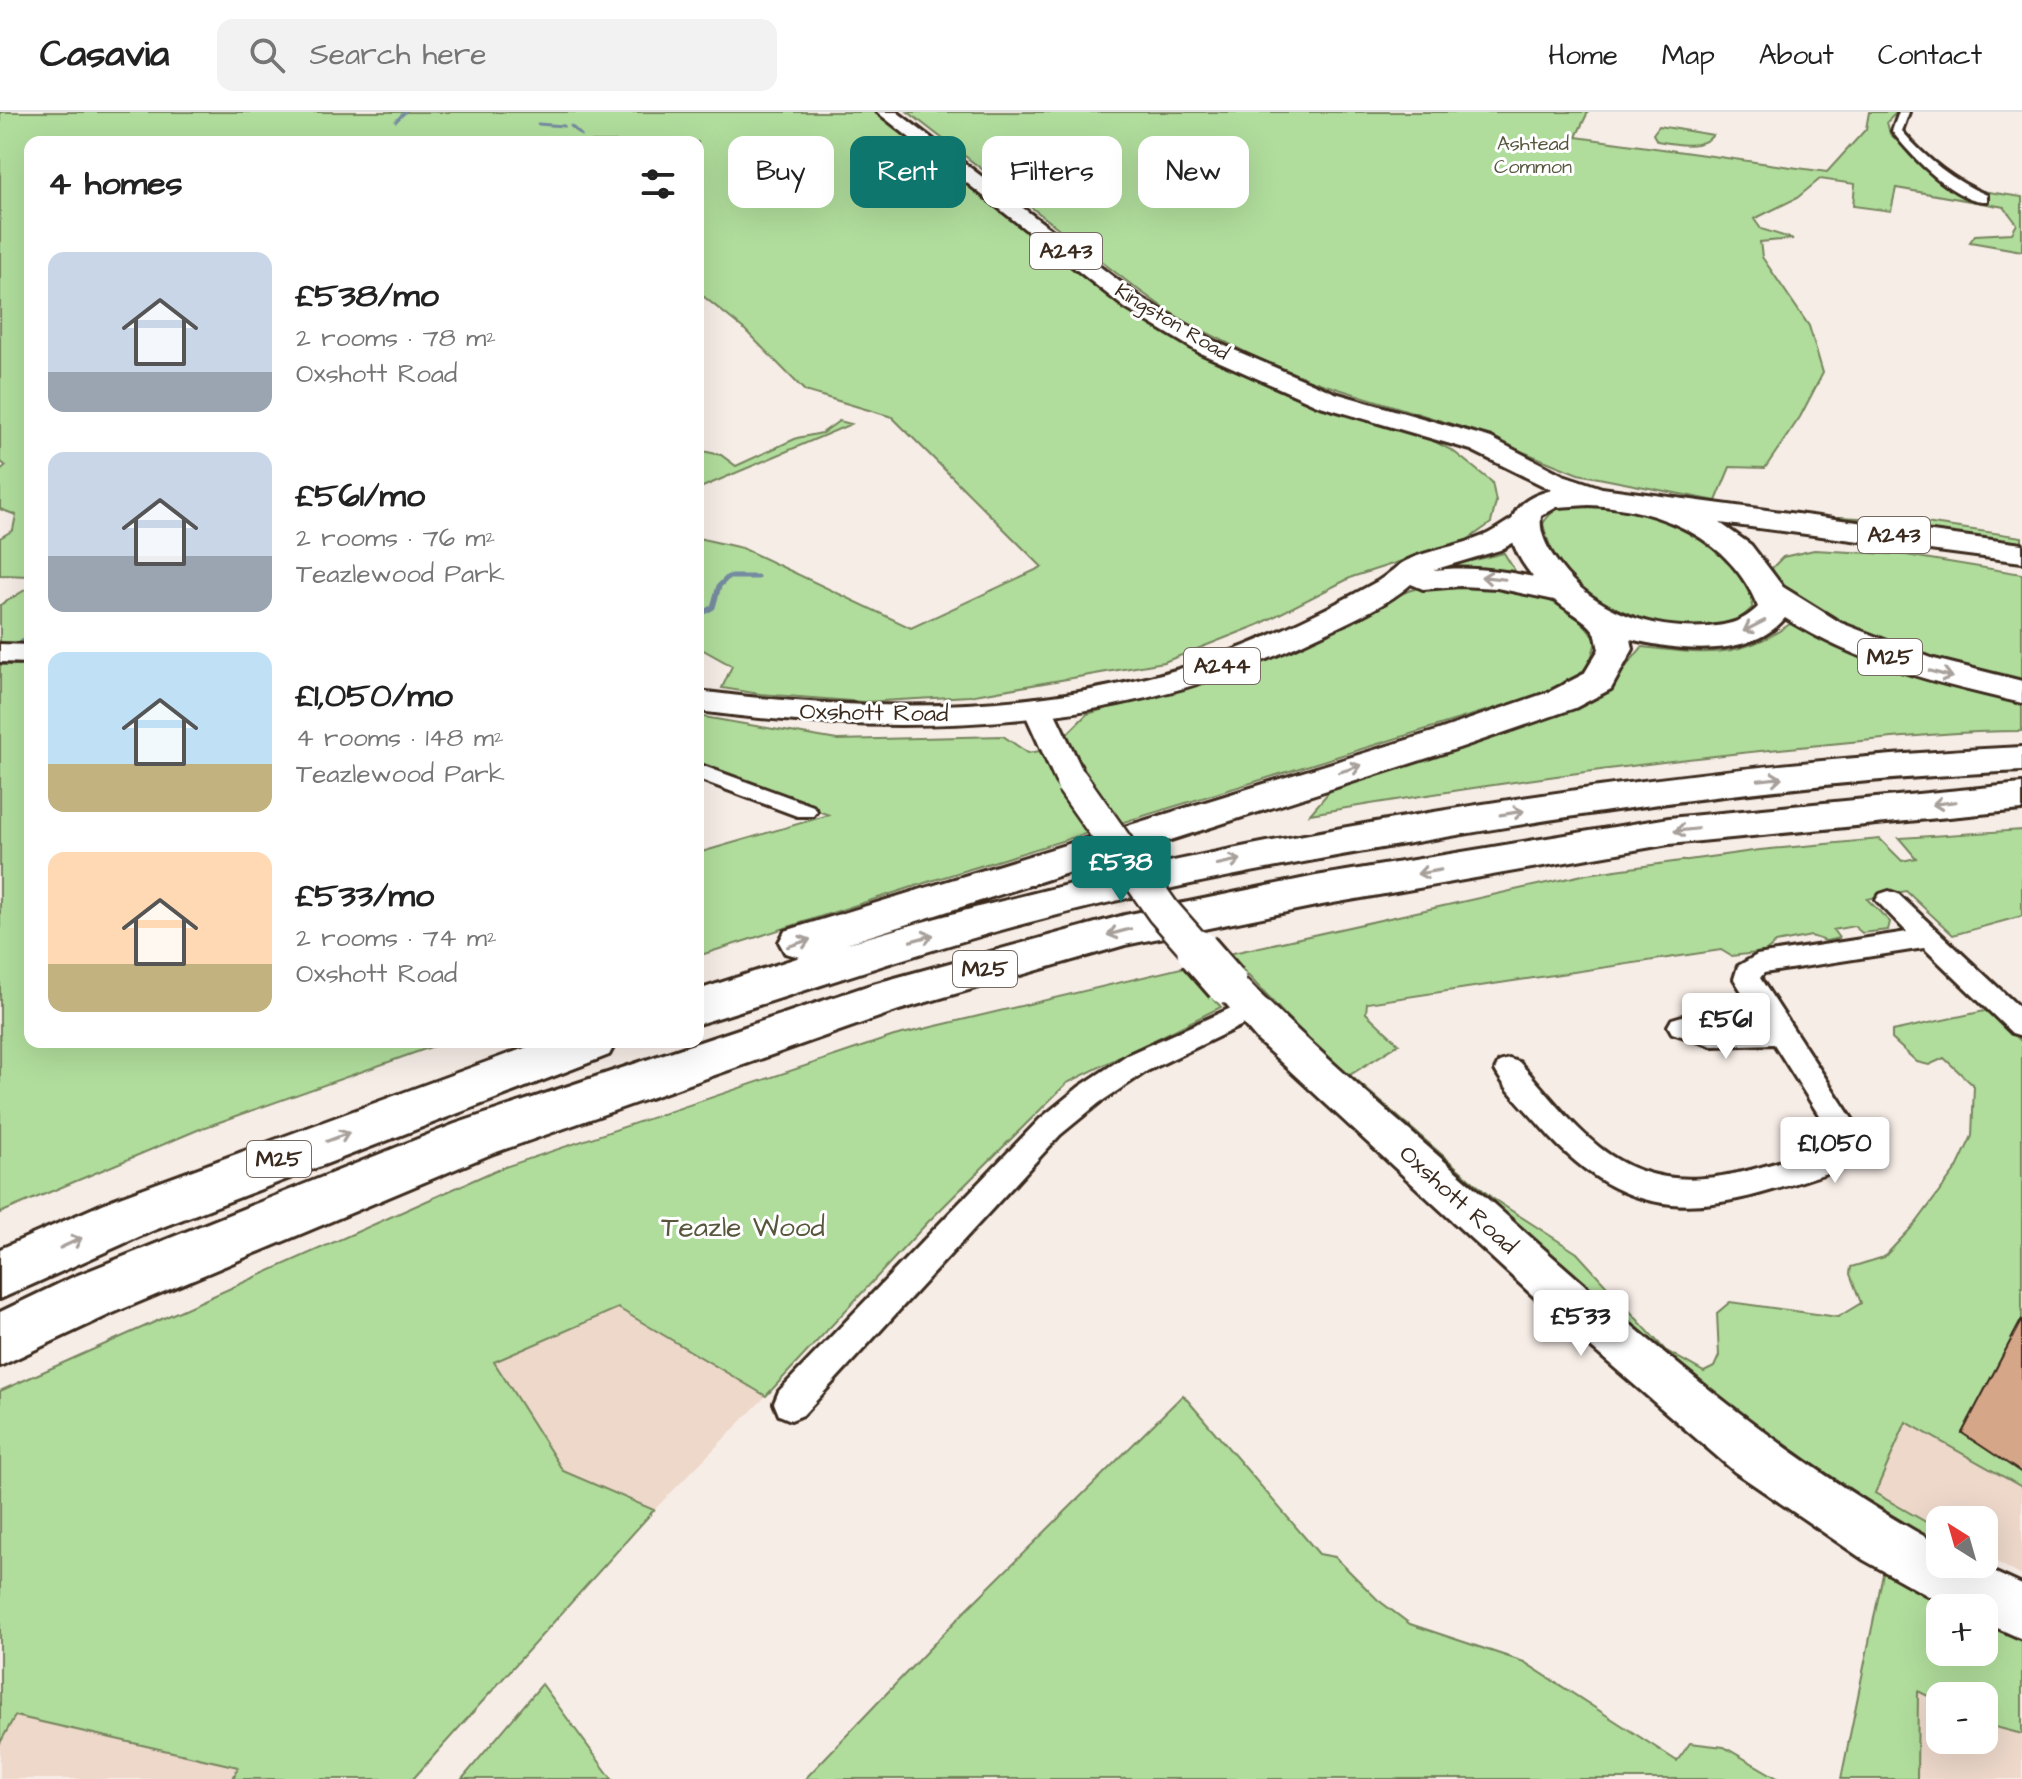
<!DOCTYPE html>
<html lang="en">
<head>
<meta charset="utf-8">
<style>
	:root { --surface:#fff; --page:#f2f2f2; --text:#222; --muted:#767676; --line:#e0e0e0; --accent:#0f766e }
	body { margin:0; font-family:"Architects Daughter",sans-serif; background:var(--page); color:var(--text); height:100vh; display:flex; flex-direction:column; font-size:30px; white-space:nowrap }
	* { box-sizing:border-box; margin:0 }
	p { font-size:26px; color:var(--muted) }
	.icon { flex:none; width:44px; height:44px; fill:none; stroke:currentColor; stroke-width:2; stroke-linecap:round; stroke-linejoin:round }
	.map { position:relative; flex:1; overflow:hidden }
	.side { position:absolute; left:24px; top:24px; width:680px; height:912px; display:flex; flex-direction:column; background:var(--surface); border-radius:16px; box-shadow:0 8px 32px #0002 }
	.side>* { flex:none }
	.hud { position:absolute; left:728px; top:24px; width:760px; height:72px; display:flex; gap:16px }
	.needle { width:52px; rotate:323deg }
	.controls { position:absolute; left:1926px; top:1394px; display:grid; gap:16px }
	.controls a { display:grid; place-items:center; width:72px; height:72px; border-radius:16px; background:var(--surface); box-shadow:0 8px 32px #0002; font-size:40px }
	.price { position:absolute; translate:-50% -68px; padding:0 18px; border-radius:8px; background:#fff; color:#222; font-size:26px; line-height:52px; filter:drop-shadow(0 2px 4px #0008) }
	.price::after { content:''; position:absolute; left:50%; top:48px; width:24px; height:18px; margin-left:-12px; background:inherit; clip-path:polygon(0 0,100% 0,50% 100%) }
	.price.active { background:var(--accent); color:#fff }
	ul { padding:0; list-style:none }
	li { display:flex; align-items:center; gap:24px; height:200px; padding:0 24px }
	li span { display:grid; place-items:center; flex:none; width:224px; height:160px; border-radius:16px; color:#555 }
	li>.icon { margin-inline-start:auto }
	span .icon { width:96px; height:96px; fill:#fffc; stroke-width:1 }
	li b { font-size:34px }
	h2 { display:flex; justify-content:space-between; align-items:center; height:96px; padding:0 24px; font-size:34px }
	.pill { padding:0 28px; border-radius:16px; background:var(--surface); box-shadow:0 8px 32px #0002; font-size:28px; line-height:72px }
	.pill.active { background:var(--accent); color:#fff }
	header { display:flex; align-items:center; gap:48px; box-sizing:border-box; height:112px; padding:0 40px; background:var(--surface); border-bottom:2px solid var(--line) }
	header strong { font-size:38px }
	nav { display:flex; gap:44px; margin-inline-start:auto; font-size:28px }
	.search { width:560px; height:72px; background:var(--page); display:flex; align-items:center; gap:20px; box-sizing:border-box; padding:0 28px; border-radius:16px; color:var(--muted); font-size:30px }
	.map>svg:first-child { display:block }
	.built { fill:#edd8ca }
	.green { fill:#b0dd9c; stroke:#76845d; stroke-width:2 }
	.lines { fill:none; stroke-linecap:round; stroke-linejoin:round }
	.stream-far1 { stroke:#758ba0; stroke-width:3 }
	.stream { stroke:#758ba0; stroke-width:5 }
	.building { fill:#d6a688; stroke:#3b2a1e; stroke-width:2 }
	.street-casing { stroke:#3b2a1e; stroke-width:6 }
	.secondary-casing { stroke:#3b2a1e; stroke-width:6 }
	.primary-casing { stroke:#3b2a1e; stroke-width:6 }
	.highway-casing { stroke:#3b2a1e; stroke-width:6 }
	.street { fill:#fff; fill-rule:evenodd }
	.secondary { fill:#fff; fill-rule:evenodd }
	.primary { fill:#fff; fill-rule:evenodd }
	.highway { fill:#fff; fill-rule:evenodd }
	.secondary-bridge-far1-casing { stroke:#3b2a1e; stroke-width:37; stroke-linecap:butt }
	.secondary-bridge-casing { stroke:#3b2a1e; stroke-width:47; stroke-linecap:butt }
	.secondary-bridge-far1 { stroke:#fff; stroke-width:32 }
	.secondary-bridge { stroke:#fff; stroke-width:41 }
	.oneway { stroke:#a79f9a }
	.labels { text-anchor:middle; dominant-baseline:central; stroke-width:6; stroke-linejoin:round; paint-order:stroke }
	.far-park-label { font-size:20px; fill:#58573e; stroke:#fff }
	.far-street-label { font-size:20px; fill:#3b2a1e; stroke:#fff }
	.shield { fill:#fff; stroke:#766a62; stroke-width:2 }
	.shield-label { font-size:22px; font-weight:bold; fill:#3b2a1e }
	.street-label { font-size:24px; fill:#3b2a1e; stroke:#fff }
	.near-park-label { font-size:28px; fill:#58573e; stroke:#fff }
</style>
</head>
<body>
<header>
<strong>Casavia</strong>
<div class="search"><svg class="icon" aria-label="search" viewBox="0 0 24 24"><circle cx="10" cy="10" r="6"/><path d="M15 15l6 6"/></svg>Search here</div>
<nav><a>Home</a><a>Map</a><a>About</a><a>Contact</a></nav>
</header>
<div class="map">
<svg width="2022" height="1667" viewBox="0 0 2022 1667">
	<rect width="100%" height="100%" fill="#f7ede7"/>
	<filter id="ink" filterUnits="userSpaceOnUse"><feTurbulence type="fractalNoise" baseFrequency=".0125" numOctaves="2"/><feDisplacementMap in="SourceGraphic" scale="16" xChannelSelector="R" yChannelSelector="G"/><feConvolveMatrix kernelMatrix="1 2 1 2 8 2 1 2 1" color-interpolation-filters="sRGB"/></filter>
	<g filter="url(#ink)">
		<path class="built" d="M2022,1087V1464L1984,1443V1408H1940V1418L1856,1371Z
			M618,1196L766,1284L654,1398L413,1667H0V1631L15,1604L364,1306Z
			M1918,1578L1940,1590V1628H1984V1612L2022,1622V1667H1917Z"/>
		<path class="green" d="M0,0H878L925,38L917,44L935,45L1150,212L1232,256L1299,282L1420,322L1453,339L1492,370L1496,390L1491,411L1467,428L1352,465L1258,513L1164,550L969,584L864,590L760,582L722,576L732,554L698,535V426L742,436L911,516L1042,455L892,305L805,279L745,218L698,180V30H30V464L0,463V426L13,418L16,403L0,397V359L6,354L0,349Z
			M908,0H1588L1576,25L1827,60L1866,17L1869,0H1897L1887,10L1890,22L1949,74L2022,85V139L1970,130L1975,123L2012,121L2017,112L2004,95L1896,76L1891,99L1853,94L1855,72L1820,67L1797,86L1754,107L1761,117L1793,127L1760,130L1762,145L1809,214L1823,261L1800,305L1765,356L1730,355L1716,389L1578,362L1461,315L1303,266L1249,242L1178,206L1133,174Z
			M1659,14L1713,23C1702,38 1673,32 1657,29L1653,22Z
			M839,309L851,312L698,377V338L721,343L736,354L797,326L822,321Z
			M1622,390L1714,427L1753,477L1752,496C1729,519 1715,517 1685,516C1619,513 1558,478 1543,412C1557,385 1595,391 1622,390Z
			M1837,405L1905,408L2022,425V432Z
			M1814,438L1906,443L2022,462V570L1971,562L1807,498L1780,473L1772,456L1783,445Z
			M1504,441L1515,459L1474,455L1424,460Z
			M1484,470C1529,481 1570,487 1596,528C1589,567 1571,569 1538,583L931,769L698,844V741L829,703L698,656V604L837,628L1003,624L1028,641L1065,635V624L1087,602L1178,576L1408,479L1432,472Z
			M30,475V535H0V493Z
			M1790,512C1867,549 1938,575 2022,590V619C1951,619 1881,627 1810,634C1642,650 1476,674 1310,702L1333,675L1585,588L1619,563L1642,535C1702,542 1738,548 1790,512Z
			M0,553H30V930H445L200,1017L0,1101Z
			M2022,718V804L1953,823L1906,779L1867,787L1890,810L1888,818L1862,821L1854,814L1833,818L1839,826L1826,829L1811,824L1776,831L1765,840L1731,844L1721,838L1367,891L1366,901L1399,932L1350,963L1492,1086L1577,1141L1665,1238L1704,1260L1714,1255L1719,1244L1717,1201L1730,1190L1838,1205L1861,1191L1850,1162L1851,1155L1884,1145L1916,1111L1957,1056L1972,1024L1974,974L1944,946L1929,953L1917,950L1892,927V919L1989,898L2022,930V1207L1962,1321L2022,1361V1375L1906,1310L1875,1381L1940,1418V1437L1907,1423L1655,1247L1341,963L1228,842L1587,762L1760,738L1880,727L1902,749L1916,746L1899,726Z
			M1185,855L1221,895L1067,971L928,1110L766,1284L618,1196L494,1250L563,1359L654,1398L413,1667H233L238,1655L15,1604L0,1631V1279L496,1058L894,924Z
			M1183,1283L1319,1442L1335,1445L1378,1488L1410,1512L1524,1550L1677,1649L1690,1631L1724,1635L1779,1667H805L967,1497Z
			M1884,1457L1963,1496H1940V1540H1984V1507L2022,1522V1622L1984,1612V1584H1940V1590L1918,1579L1917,1667H1841Z
			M542,1572L612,1667H462Z"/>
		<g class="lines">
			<path class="stream-far1" d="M396,9L405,0
				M538,12L564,14
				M571,14L581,23"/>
			<path class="stream" d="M698,504L713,495L719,474L728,465H757
				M19,533L30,523"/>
		</g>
		<path class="building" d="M2022,1207V1361L1962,1321Z"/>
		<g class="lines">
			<defs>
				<path id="street" d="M1899,0H1909L1902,19C1926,47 1953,69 1987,83V89C1955,91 1910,43 1892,19Z
					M698,652L813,694L817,699L813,704H797L698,667Z
					M1889,779L1898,782L2022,898V924L2012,921L1924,836L1764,861L1760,866L1864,1025L1863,1038L1853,1052C1726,1095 1641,1130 1541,1015C1526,997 1506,979 1495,958L1499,950L1509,947L1519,950C1545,978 1569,1011 1599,1035C1672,1094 1753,1057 1832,1033L1834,1027L1774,932L1712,934L1672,921L1668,914L1672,907L1682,904L1712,912L1761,911L1734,867L1738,854L1757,843L1907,820L1876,788L1880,782Z
					M1251,887L1261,890L1265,897L1261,904L1147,959L1099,991L1060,1023L803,1303L791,1308L779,1303L774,1291L779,1279L1040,1007L1079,975L1127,943Z"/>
				<path id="secondary" d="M1037,586L1048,589L1052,595L1088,670L1083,677L1072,680L1061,677L1056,670L1022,595L1026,589Z
					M1226,857L1239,861C1321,945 1411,1019 1499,1097C1637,1220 1776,1344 1940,1433V1452H1976L2022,1473V1527L1984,1510V1496H1953L1932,1486L1864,1448L1735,1360L1557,1206L1258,929L1208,871L1213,861Z"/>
				<path id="primary" d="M1525,402L1535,404L1539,410L1520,427L1500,438L1433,458C1483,452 1532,464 1580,476L1584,482L1580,488L1569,491L1497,476L1460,474L1423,477L1411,472C1383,496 1344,512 1310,528C1119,620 905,626 698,599V579C892,604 1094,604 1275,521C1310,505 1344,488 1378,469C1388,463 1397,453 1408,448C1431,437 1458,435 1483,424C1498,418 1509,406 1525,402Z
					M0,532L30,533V551L0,550Z"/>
				<path id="highway" d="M877,0H897L1141,186L1218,231L1335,281L1491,326L1563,363L1602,376L2022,432V450L1720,411L1751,433L1783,475L1841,511L1934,547L2022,569V591C1940,572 1857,552 1785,506C1751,547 1676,539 1631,527L1633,537L1611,577L1575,596L1459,636L845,832C1037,775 1231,734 1428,701C1625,668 1823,644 2022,635V659C1820,668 1621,694 1422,729C1294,751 1167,774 1042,807C926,837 813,877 698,912V878L800,845L785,841L779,830L785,819L1433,620L1549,580L1584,562L1599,537C1597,531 1597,524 1594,519C1585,506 1567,499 1555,488C1517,454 1480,396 1552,378L1471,338L1317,293L1200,241L1125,196ZM1589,393C1659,396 1731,426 1758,495C1743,510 1728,513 1708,515C1648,519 1586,496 1553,444C1545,432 1539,418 1541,404L1557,395Z
					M2022,672V698L1669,732L1316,794L1125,833L899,898L491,1042L113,1201L0,1254V1200L73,1165L455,1012L873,872L1125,803L1316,764L1669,706Z
					M541,930H616L609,943L152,1119L0,1187V1137L114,1087Z"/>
			</defs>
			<use href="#street" class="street-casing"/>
			<use href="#secondary" class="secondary-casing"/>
			<use href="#primary" class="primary-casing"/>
			<use href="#highway" class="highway-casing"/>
			<use href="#street" class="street"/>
			<use href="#secondary" class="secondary"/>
			<use href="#primary" class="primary"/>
			<use href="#highway" class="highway"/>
			<defs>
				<path id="secondary-bridge-far1" d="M1072,670L1163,799L1200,841"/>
				<path id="secondary-bridge" d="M1198,839L1226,871"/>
			</defs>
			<use href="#secondary-bridge-far1" class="secondary-bridge-far1-casing"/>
			<use href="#secondary-bridge" class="secondary-bridge-casing"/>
			<use href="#secondary-bridge-far1" class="secondary-bridge-far1"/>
			<use href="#secondary-bridge" class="secondary-bridge"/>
		</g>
		<defs><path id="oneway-shaft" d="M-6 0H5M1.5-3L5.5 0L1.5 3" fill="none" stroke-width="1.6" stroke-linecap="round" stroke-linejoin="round" transform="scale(2)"/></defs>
		<g class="oneway">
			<use href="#oneway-shaft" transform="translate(1493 466) rotate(-174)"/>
			<use href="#oneway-shaft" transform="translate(1754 514) rotate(153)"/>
			<use href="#oneway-shaft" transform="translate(1941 562) rotate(15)"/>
			<use href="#oneway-shaft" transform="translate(1350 657) rotate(-17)"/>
			<use href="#oneway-shaft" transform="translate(1770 667) rotate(-6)"/>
			<use href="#oneway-shaft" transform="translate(1944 691) rotate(174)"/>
			<use href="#oneway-shaft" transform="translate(1512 701) rotate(-9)"/>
			<use href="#oneway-shaft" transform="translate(1686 718) rotate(174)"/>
			<use href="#oneway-shaft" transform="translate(1229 750) rotate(-12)"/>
			<use href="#oneway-shaft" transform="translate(1429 760) rotate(170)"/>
			<use href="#oneway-shaft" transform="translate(1119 820) rotate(165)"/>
			<use href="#oneway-shaft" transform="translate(922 826) rotate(-15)"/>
			<use href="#oneway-shaft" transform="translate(799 831) rotate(-18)"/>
			<use href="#oneway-shaft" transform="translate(338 1025) rotate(-21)"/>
			<use href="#oneway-shaft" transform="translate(71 1131) rotate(-25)"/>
		</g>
	</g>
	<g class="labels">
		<g class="far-park-label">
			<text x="1533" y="32">Ashtead<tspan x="1533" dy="23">Common</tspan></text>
		</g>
		<g class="far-street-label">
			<text transform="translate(1172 210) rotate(31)">Kingston Road</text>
		</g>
		<g class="shield">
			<rect x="1030" y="121" width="72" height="36" rx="6"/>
			<rect x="1858" y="405" width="72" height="36" rx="6"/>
			<rect x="1858" y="527" width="64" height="36" rx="6"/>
			<rect x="1184" y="536" width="76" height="36" rx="6"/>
			<rect x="953" y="839" width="64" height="36" rx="6"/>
			<rect x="247" y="1029" width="64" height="36" rx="6"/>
		</g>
		<g class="shield-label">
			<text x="1066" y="139">A243</text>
			<text x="1894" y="423">A243</text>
			<text x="1890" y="545">M25</text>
			<text x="1222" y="554">A244</text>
			<text x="985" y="857">M25</text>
			<text x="279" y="1047">M25</text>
		</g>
		<g class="street-label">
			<text transform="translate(874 601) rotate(1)">Oxshott Road</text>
			<text transform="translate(1458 1088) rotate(42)">Oxshott Road</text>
		</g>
		<g class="near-park-label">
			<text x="743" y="1115">Teazle Wood</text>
		</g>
	</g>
</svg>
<div class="controls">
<a><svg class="needle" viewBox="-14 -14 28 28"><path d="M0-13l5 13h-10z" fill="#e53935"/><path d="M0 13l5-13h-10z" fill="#767676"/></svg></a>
<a>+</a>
<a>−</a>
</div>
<b class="price active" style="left:1121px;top:792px">£538</b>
<b class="price" style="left:1726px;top:949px">£561</b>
<b class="price" style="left:1835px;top:1073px">£1,050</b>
<b class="price" style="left:1581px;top:1246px">£533</b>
<div class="hud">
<a class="pill">Buy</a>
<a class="pill active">Rent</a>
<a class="pill">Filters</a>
<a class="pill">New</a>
</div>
<section class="side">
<h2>4 homes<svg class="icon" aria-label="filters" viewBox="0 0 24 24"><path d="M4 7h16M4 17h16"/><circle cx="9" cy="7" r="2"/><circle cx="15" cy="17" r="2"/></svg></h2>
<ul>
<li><span style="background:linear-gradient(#c9d6e8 75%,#9aa5b1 0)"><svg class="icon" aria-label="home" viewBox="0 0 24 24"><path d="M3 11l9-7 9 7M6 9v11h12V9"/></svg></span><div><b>£538/mo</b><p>2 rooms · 78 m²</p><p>Oxshott Road</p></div></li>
<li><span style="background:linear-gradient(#c9d6e8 65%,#9aa5b1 0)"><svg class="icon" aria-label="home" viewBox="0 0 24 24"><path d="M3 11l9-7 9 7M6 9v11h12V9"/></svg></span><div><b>£561/mo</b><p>2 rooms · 76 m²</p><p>Teazlewood Park</p></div></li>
<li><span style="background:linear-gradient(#bfe0f5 70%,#c2b280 0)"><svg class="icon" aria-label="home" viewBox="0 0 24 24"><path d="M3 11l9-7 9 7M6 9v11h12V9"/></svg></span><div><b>£1,050/mo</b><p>4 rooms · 148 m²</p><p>Teazlewood Park</p></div></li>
<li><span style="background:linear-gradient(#ffd9b3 70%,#c2b280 0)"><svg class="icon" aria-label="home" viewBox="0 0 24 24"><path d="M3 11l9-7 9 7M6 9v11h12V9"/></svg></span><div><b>£533/mo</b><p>2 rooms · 74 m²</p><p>Oxshott Road</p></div></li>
</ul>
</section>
</div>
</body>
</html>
